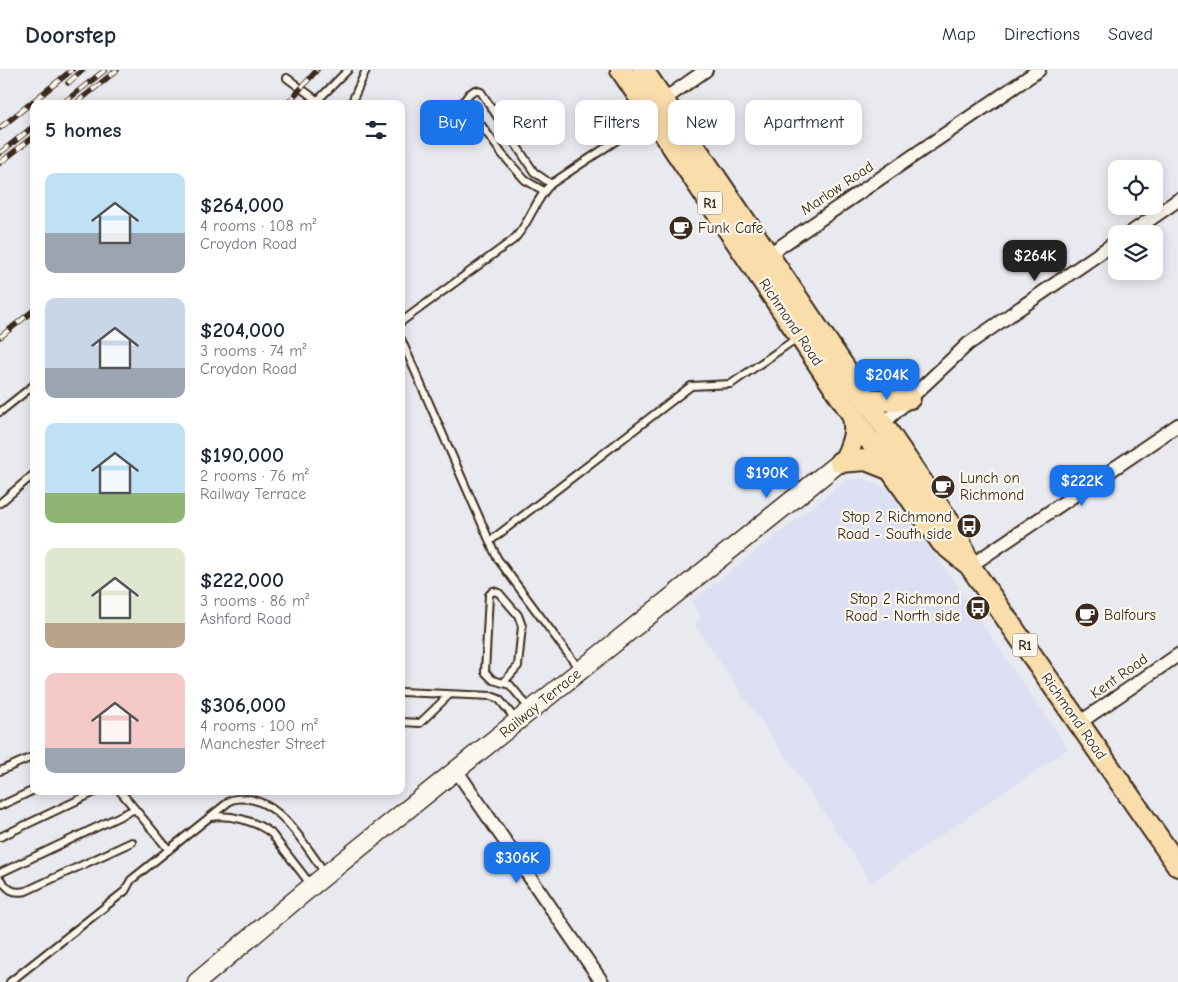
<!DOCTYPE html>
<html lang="en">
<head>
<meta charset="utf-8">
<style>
	:root { --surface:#fff; --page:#f2f2f3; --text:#1f2937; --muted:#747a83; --line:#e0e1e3; --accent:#1a73e8 }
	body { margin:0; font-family:"Comic Neue",sans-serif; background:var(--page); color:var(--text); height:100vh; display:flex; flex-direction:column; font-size:19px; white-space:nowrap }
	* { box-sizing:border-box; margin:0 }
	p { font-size:16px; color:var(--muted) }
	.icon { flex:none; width:28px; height:28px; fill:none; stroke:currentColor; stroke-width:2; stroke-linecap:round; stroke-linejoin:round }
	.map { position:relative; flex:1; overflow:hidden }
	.panel { position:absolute; left:30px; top:30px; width:375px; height:695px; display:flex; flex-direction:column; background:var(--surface); border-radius:10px; box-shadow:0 2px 12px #0003 }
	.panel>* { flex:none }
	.top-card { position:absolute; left:420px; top:30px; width:475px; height:45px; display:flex; gap:10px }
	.fabs { position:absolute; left:1108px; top:90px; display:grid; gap:10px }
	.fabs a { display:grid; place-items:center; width:55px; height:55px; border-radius:10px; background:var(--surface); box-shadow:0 2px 12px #0003; font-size:25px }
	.price { position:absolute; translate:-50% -42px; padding:0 11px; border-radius:10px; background:var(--accent); color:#fff; font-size:16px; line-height:32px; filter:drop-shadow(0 1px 2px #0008) }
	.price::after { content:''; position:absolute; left:50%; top:30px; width:15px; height:11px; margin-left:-8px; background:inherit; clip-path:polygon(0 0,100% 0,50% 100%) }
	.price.selected { background:#222; color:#fff }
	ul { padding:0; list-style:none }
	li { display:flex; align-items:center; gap:15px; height:125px; padding:0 15px }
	li span { display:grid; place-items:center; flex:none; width:140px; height:100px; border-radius:10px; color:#555 }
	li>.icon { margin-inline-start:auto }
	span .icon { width:60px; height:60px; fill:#fffc; stroke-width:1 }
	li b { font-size:21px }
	h2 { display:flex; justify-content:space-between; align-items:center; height:60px; padding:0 15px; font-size:21px }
	.pill { padding:0 18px; border-radius:10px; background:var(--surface); box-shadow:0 2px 12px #0003; font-size:18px; line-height:45px }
	.pill.selected { background:var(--accent); color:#fff }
	header { display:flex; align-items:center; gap:30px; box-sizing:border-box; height:70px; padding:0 25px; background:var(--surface); border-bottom:1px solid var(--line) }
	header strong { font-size:24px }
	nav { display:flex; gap:28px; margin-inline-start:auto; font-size:18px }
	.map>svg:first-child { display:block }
	.built { fill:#dddff3 }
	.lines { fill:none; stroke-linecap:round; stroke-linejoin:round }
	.service-casing { stroke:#3b2a1e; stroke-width:10 }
	.minor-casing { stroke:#3b2a1e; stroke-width:16 }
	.secondary-casing { stroke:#3b2a1e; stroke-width:21 }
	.primary-casing { stroke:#3b2a1e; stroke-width:24 }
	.service { stroke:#fbf7ec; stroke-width:6 }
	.minor { stroke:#fbf7ec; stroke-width:12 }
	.secondary { stroke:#fbf7ec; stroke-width:18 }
	.primary { stroke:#f9deab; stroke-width:20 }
	.rail-casing { stroke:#3b2a1e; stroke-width:5.5 }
	.rail { stroke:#fbf7ec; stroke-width:4; stroke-dasharray:11; stroke-linecap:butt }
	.labels { text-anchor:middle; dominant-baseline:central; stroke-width:4.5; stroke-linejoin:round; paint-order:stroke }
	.shield { fill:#fbf7ec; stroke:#75685c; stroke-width:1 }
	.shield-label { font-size:14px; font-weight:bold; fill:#3b2a1e }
	.street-label { font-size:15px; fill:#3b2a1e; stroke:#fbf7ec }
	.poi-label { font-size:15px; fill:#3b2a1e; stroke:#fbf7ec; text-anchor:start }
</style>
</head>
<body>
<header>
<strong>Doorstep</strong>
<nav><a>Map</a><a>Directions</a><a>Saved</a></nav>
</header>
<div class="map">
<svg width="1178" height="912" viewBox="0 0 1178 912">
	<rect width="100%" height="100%" fill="#e9e9f0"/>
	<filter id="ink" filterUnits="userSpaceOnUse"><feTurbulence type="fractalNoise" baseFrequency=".02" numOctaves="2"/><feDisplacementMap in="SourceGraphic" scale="10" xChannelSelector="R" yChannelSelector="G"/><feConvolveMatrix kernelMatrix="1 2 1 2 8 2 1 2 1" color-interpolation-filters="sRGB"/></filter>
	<g filter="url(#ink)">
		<path class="built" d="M863,408L883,417L899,431L1068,679L872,812L694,554L702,548L692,532L845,411Z"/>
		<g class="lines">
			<defs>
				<path id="service" d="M287,8L322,34
					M314,34L348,0
					M351,34L366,0
					M544,121L525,110L502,84L464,31L469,24L475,20L481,22L534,102L551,114
					M401,252L513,170C530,154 534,130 551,114L650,48
					M401,269L497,488L580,600
					M0,342L34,315
					M0,433L34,404
					M490,471L691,316L731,314L797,268
					M504,612L518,596L522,556L518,545L499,523L493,521L489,525L485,602L493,610L510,615L530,639
					M401,622L491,626L499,629L516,650
					M401,652L420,653L449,625
					M0,701L34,686
					M120,721L169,780
					M0,736L34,720
					M211,747C231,744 255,751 271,763L311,815
					M0,767L97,721
					M0,803L135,739
					M0,809C8,819 12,824 26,821L132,772
					M10,912L125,821L131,810L231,730C276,719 303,774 326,804"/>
				<path id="minor" d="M659,33L706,0
					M1129,164L1178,130
					M762,189L1039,0
					M883,354L968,274L1116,172
					M970,496L1178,355
					M1079,653L1178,585
					M456,700L602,912"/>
				<path id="secondary" d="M197,912L312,816L851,383"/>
				<path id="primary" d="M621,0L868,368L942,473L968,494
					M643,0L956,462L970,496L1178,796
					M866,329L895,331L910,328
					M846,387C853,372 857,360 852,344
					M840,392L866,390L891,400"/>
			</defs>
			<use href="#service" class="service-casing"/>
			<use href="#minor" class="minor-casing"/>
			<use href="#secondary" class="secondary-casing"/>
			<use href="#primary" class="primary-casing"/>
			<use href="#service" class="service"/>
			<use href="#minor" class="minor"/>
			<use href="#secondary" class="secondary"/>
			<use href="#primary" class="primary"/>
			<defs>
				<path id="rail" d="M68,13L83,0
					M62,34L105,0
					M75,34L117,0
					M287,34L317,0
					M0,58L72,0
					M0,83L34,56
					M0,93L34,66
					M0,267L34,240"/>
			</defs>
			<use href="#rail" class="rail-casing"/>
			<use href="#rail" class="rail"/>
		</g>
	</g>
	<defs>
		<symbol id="cafe-disc" viewBox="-11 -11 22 22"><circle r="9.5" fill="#3b2a1e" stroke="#fbf7ec"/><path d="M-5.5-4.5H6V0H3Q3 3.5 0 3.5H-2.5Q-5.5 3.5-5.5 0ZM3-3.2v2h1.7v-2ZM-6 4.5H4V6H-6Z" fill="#fff"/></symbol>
		<symbol id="bus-disc" viewBox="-11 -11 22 22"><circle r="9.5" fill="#3b2a1e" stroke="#fbf7ec"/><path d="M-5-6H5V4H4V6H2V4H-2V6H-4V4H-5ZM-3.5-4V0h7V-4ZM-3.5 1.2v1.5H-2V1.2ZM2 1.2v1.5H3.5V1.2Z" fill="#fff"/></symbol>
	</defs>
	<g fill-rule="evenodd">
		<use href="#cafe-disc" x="667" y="144" width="28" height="28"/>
		<use href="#cafe-disc" x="929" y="403" width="28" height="28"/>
		<use href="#bus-disc" x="955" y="442" width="28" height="28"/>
		<use href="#bus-disc" x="964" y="524" width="28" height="28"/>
		<use href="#cafe-disc" x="1073" y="531" width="28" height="28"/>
	</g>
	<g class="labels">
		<g class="shield">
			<rect x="697.5" y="121.5" width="25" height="23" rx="4"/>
			<rect x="1012.5" y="563.5" width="25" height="23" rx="4"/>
		</g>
		<g class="shield-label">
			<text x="710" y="133">R1</text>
			<text x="1025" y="575">R1</text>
		</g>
		<g class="street-label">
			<text transform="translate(837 118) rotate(-34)">Marlow Road</text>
			<text transform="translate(791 252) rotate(56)">Richmond Road</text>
			<text transform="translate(1119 606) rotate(-35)">Kent Road</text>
			<text transform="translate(540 633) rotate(-39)">Railway Terrace</text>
			<text transform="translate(1074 646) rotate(55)">Richmond Road</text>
		</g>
		<g class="poi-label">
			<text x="698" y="158">Funk Cafe</text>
			<text x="960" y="408">Lunch on<tspan x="960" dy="17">Richmond</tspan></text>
			<text x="952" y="447" text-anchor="end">Stop 2 Richmond<tspan x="952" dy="17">Road - South side</tspan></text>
			<text x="960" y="529" text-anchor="end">Stop 2 Richmond<tspan x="960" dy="17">Road - North side</tspan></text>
			<text x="1104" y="545">Balfours</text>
		</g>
	</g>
</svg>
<div class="fabs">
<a><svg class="icon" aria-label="locate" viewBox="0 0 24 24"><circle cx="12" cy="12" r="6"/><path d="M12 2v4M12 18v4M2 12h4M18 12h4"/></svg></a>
<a><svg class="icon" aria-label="layers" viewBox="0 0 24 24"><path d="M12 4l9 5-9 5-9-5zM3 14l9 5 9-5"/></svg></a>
</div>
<b class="price selected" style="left:1035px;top:212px">$264K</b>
<b class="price" style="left:887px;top:331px">$204K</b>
<b class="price" style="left:767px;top:429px">$190K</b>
<b class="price" style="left:1082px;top:437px">$222K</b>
<b class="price" style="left:517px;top:814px">$306K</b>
<div class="top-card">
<a class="pill selected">Buy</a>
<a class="pill">Rent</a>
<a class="pill">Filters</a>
<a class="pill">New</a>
<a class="pill">Apartment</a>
</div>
<section class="panel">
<h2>5 homes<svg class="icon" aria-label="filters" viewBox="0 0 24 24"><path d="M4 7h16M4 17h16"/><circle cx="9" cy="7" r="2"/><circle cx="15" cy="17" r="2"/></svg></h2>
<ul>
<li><span style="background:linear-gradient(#bfe0f5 60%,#9aa5b1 0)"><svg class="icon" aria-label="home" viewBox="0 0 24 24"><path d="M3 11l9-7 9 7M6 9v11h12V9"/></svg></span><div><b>$264,000</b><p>4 rooms · 108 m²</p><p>Croydon Road</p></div></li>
<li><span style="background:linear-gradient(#c9d6e8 70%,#9aa5b1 0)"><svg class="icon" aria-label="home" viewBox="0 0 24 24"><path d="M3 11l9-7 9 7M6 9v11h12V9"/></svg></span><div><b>$204,000</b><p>3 rooms · 74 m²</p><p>Croydon Road</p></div></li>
<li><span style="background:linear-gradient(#bfe0f5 70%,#8fb573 0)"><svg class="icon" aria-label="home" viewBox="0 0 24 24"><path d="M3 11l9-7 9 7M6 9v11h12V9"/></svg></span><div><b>$190,000</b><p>2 rooms · 76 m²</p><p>Railway Terrace</p></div></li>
<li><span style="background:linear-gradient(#dfe7d0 75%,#b9a48a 0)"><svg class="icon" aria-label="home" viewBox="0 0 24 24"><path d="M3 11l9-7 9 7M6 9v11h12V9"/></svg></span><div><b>$222,000</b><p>3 rooms · 86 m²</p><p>Ashford Road</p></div></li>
<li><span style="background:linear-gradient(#f6c9c9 75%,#9aa5b1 0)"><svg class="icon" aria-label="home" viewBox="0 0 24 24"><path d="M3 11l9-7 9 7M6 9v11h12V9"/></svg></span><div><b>$306,000</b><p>4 rooms · 100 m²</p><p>Manchester Street</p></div></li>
</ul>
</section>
</div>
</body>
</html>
